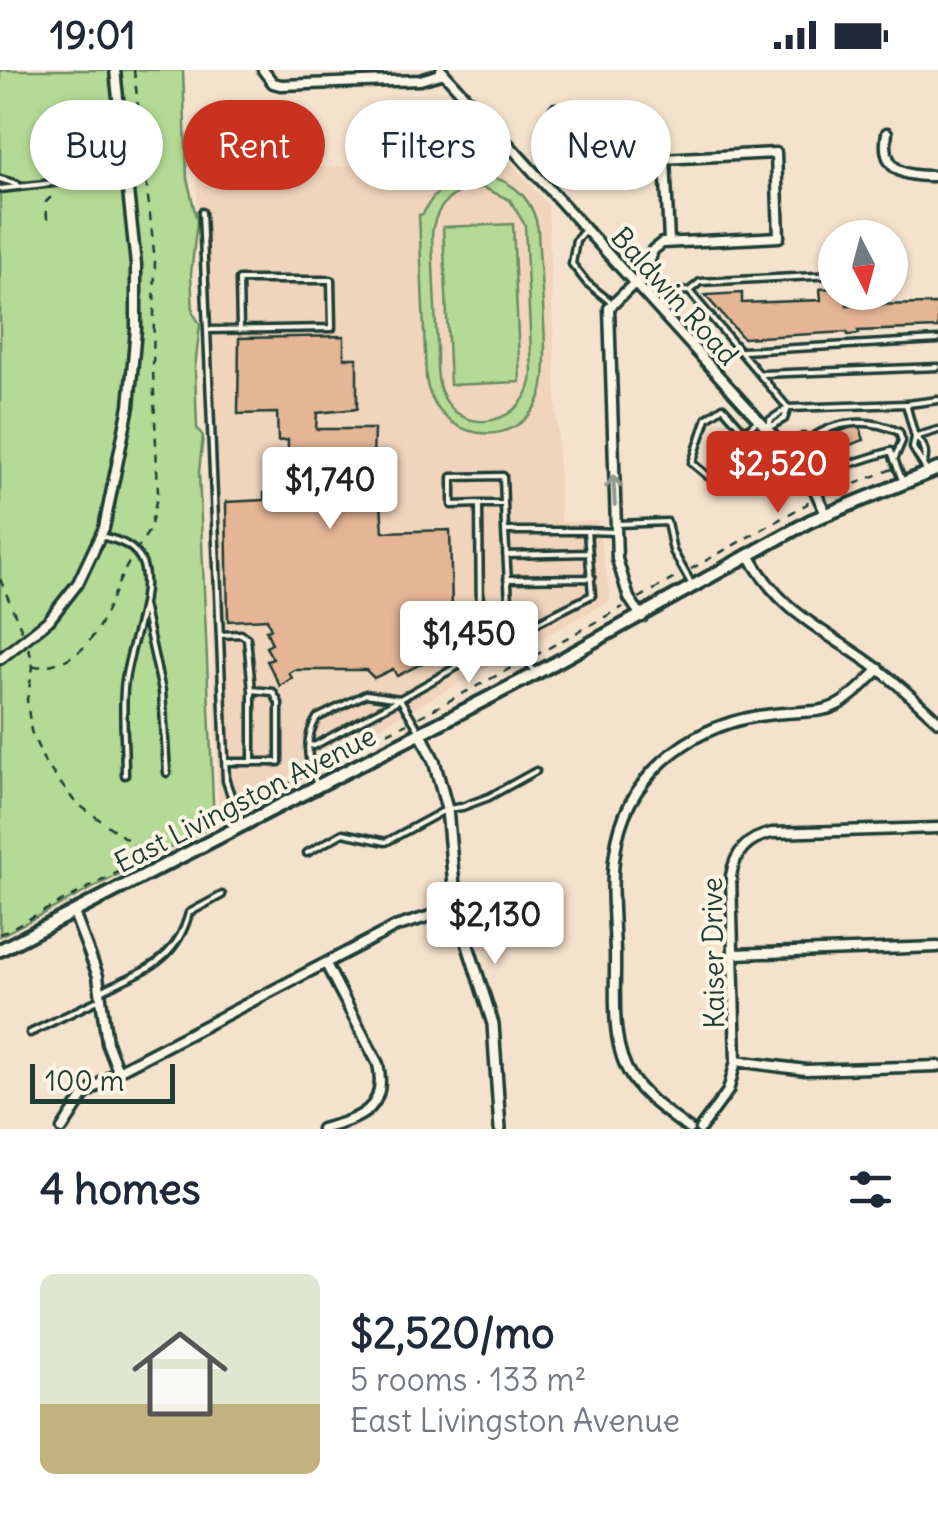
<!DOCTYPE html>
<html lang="en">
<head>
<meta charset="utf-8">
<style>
	:root { --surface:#fff; --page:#f6f6f7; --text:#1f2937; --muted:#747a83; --accent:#c8321e }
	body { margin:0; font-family:Delius,sans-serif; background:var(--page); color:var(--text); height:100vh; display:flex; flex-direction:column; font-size:38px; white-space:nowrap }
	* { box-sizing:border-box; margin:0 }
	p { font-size:32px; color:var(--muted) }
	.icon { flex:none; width:55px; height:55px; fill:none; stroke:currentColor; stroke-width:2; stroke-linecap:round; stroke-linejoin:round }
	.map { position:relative; height:1059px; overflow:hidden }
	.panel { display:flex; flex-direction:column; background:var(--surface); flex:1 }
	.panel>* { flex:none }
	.hud { position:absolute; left:30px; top:30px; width:880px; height:90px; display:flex; gap:20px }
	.needle { width:65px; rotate:174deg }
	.tools { position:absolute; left:818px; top:150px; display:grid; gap:20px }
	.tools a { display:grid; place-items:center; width:90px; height:90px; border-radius:50%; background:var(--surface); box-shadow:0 2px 8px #0004; font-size:50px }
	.scale { position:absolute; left:30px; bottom:25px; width:145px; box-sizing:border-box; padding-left:10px; border:5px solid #1f3d34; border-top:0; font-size:28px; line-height:35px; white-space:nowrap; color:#1f3d34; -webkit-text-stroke:8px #fcf5e5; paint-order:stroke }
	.price { position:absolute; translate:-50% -85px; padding:0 22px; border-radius:10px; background:#fff; color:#222; font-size:32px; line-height:65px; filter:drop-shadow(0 2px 5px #0008) }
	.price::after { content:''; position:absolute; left:50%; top:60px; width:30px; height:22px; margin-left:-15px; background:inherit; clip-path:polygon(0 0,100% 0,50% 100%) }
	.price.active { background:var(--accent); color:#fff }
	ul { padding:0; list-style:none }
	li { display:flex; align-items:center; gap:30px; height:250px; padding:0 40px }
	li span { display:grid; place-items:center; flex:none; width:280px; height:200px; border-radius:15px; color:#555 }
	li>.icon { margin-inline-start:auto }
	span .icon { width:120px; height:120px; fill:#fffc; stroke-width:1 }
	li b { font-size:42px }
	h2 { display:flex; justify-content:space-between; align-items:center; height:120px; padding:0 40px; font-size:42px }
	.pill { padding:0 35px; border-radius:45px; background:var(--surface); box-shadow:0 2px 8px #0004; font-size:35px; line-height:90px }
	.pill.active { background:var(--accent); color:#fff }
	.status { display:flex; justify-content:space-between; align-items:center; height:70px; padding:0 50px; background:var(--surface); direction:ltr }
	.status svg { height:28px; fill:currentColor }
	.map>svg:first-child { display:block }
	.built { fill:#f0d4bc }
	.green { fill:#b4da95; stroke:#6a8c64; stroke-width:2.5; fill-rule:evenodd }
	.building { fill:#e5b596; stroke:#1f3d34; stroke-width:2.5 }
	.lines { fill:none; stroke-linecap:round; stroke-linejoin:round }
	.service-casing { stroke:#1f3d34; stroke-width:11 }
	.minor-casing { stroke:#1f3d34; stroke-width:15 }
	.tertiary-casing { stroke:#1f3d34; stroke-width:16 }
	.secondary-casing { stroke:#1f3d34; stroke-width:18 }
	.path { stroke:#1f3d34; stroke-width:2.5; stroke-dasharray:8 8; stroke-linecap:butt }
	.service { stroke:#fcf5e5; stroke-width:4 }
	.minor { stroke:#fcf5e5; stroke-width:8 }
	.tertiary { stroke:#fcf5e5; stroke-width:9 }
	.secondary { stroke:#fcf5e5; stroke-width:10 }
	.oneway { stroke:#8e998c }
	.labels { text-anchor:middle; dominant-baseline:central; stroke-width:8; stroke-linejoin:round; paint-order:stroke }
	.street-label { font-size:28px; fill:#1f3d34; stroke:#fcf5e5 }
</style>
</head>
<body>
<div class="status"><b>19:01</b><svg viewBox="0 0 49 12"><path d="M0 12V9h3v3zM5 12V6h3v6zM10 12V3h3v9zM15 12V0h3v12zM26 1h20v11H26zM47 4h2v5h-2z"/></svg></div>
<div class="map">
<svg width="938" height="1059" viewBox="0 0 938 1059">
	<rect width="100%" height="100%" fill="#f5e2cd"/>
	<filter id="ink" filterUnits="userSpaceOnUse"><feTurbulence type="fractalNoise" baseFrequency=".01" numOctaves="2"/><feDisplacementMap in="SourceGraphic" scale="20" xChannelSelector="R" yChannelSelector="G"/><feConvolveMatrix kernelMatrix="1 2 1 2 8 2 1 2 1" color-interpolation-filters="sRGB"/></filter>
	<g filter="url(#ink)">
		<path class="built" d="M510,91L548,135L561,452L597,451L611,530L219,745L196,101Z"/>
		<path class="green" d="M0,0H183L187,108L197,151L191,204L193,243L200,254L195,298L197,358L203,366L199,402L214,755L0,866Z
			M476,105C510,106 534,128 538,161C539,198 551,294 541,324C519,386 433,371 426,307L419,145L423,144C434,121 450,108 476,105ZM484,118L510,130L525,155L532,303C530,353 460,372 441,321C436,307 437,290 437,275C435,239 433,202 432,166C434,136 454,117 484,118Z
			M513,154L520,312L450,315L443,157Z"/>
		<path class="building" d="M835,218V222H847V235L938,234V258L858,261L859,264L848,265L847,262L743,268L705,225L742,223V233L821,230L820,219Z
			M344,266V288H357V339L317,343L316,359H374L372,421H380L383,462L450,460L452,539L469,568L454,574L456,579L443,586L440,584L397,606L393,599L374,608L366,600H294L289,603L292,608L280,616L267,591L273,589L266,577L272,574L266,560L271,559L267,549L228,551L226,432L264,430V423L287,422L288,370L278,371L277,343L238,344L239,268Z
			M859,354L864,370L841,378L842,382L828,383L823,368Z"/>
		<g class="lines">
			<defs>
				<path id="service" d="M0,109L17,114
					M0,119L124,105
					M202,142L226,711L240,751
					M585,160L576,170L572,194L587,213L612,233
					M689,221L700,212L835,205
					M648,223L689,221L788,338
					M207,260L332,258L331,210H239L240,260
					M742,281L938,270
					M763,304L938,297
					M908,334L938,330
					M770,357V350L788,338L906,334L915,367L913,378L928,403
					M768,358L784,349L788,338
					M746,363L773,393
					M915,367C924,374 927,381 924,392
					M915,367L938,360
					M811,368C838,350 870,348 899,362L902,371L894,390
					M787,381L803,367L811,368C820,381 826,394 843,396L891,381L902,410
					M709,407L692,393L707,348L723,337L745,362L758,350
					M479,434H504
					M618,454L667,452L673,481L691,513
					M505,460L503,406L452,407V435L479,434L480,557H509
					M587,461H505L511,566L592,525L587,461L616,462
					M100,466C119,470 137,476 143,495C153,529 126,582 124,619C122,647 125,677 125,705
					M506,485L589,483
					M507,509L592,508
					M143,535L162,621L167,703
					M220,565L241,564L247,568L252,620L273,622L279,633V692H225
					M252,622V692
					M420,662L400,629L511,566L533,600
					M310,675L314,676L400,629L366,624L317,648C304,669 307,690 316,712
					M307,783L343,763L386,772L447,739L462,737L489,727L536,701
					M103,920C144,900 176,892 189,843L222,825
					M30,963L102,928"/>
				<path id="minor" d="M263,0L273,13L281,15L420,10L444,3
					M441,0L787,381L813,416L826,444
					M555,39L605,92L776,83L779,167L662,173L653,180L647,201L609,238L617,489L629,528L642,547
					M887,63C880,103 907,107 938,106
					M665,89L669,171
					M749,485C781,545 826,560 878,599C899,614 918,633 938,651
					M0,589L49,550L78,513L104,458L129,336L136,259V195L115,0
					M74,843L98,906L107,973L118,1001
					M734,884L938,877
					M736,991L806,1000L938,996
					M62,1059L84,1025L118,1001L395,857L456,838
					M322,1059C359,1049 388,1040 378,994L326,894
					M689,1059C670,1044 646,1029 632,1008C609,974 616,921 615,882C614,849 610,815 615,783C624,708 687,658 758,646C825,635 826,656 879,599
					M700,1059L728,1021L736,991L731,806C735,781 748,768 772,763L938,758"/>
				<path id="tertiary" d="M421,664L434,691L447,739L456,838L493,954L500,1059"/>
				<path id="secondary" d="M0,880L535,604L810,451L938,399"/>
			</defs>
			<use href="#service" class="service-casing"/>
			<use href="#minor" class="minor-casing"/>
			<use href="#tertiary" class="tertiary-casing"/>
			<use href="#secondary" class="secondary-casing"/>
			<path class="path" d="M134,0L155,191L153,300L158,423L150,459L138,478
				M47,149L46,132L51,127
				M825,423H833L892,399
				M691,499L807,434L808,430
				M0,509L22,561
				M639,528L680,505
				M29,578L33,597L27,630L31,661L45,693L75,732L132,773L141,788
				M534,586L623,537
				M33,597C103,593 101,538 131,489
				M419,647L522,592
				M316,699L407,653
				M241,738L305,705
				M0,864L229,744"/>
			<use href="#service" class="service"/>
			<use href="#minor" class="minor"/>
			<use href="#tertiary" class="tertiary"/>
			<use href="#secondary" class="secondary"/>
		</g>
		<defs><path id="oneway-shaft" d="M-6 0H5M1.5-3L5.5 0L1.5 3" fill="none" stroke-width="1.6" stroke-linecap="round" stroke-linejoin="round" transform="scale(2.5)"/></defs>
		<use class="oneway" href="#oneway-shaft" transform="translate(614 420) rotate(-93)"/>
	</g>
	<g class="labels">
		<g class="street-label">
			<text transform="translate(675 226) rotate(48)">Baldwin Road</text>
			<text transform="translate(245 729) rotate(-27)">East Livingston Avenue</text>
			<text transform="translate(713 883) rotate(-91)">Kaiser Drive</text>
		</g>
	</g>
</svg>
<div class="tools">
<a><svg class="needle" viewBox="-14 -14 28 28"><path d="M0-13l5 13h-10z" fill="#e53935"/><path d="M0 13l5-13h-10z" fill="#747a83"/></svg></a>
</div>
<div class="scale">100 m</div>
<b class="price active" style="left:778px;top:446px">$2,520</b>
<b class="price" style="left:330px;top:462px">$1,740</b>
<b class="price" style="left:469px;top:616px">$1,450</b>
<b class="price" style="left:495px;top:897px">$2,130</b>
<div class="hud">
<a class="pill">Buy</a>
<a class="pill active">Rent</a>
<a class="pill">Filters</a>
<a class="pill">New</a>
</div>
</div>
<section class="panel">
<h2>4 homes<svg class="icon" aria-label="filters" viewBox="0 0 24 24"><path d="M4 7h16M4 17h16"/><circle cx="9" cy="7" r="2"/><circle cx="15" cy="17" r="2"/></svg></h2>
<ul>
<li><span style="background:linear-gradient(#dfe7d0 65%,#c2b280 0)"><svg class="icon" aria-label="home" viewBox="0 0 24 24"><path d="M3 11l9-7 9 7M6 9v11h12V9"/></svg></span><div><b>$2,520/mo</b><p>5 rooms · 133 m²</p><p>East Livingston Avenue</p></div></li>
</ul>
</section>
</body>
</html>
